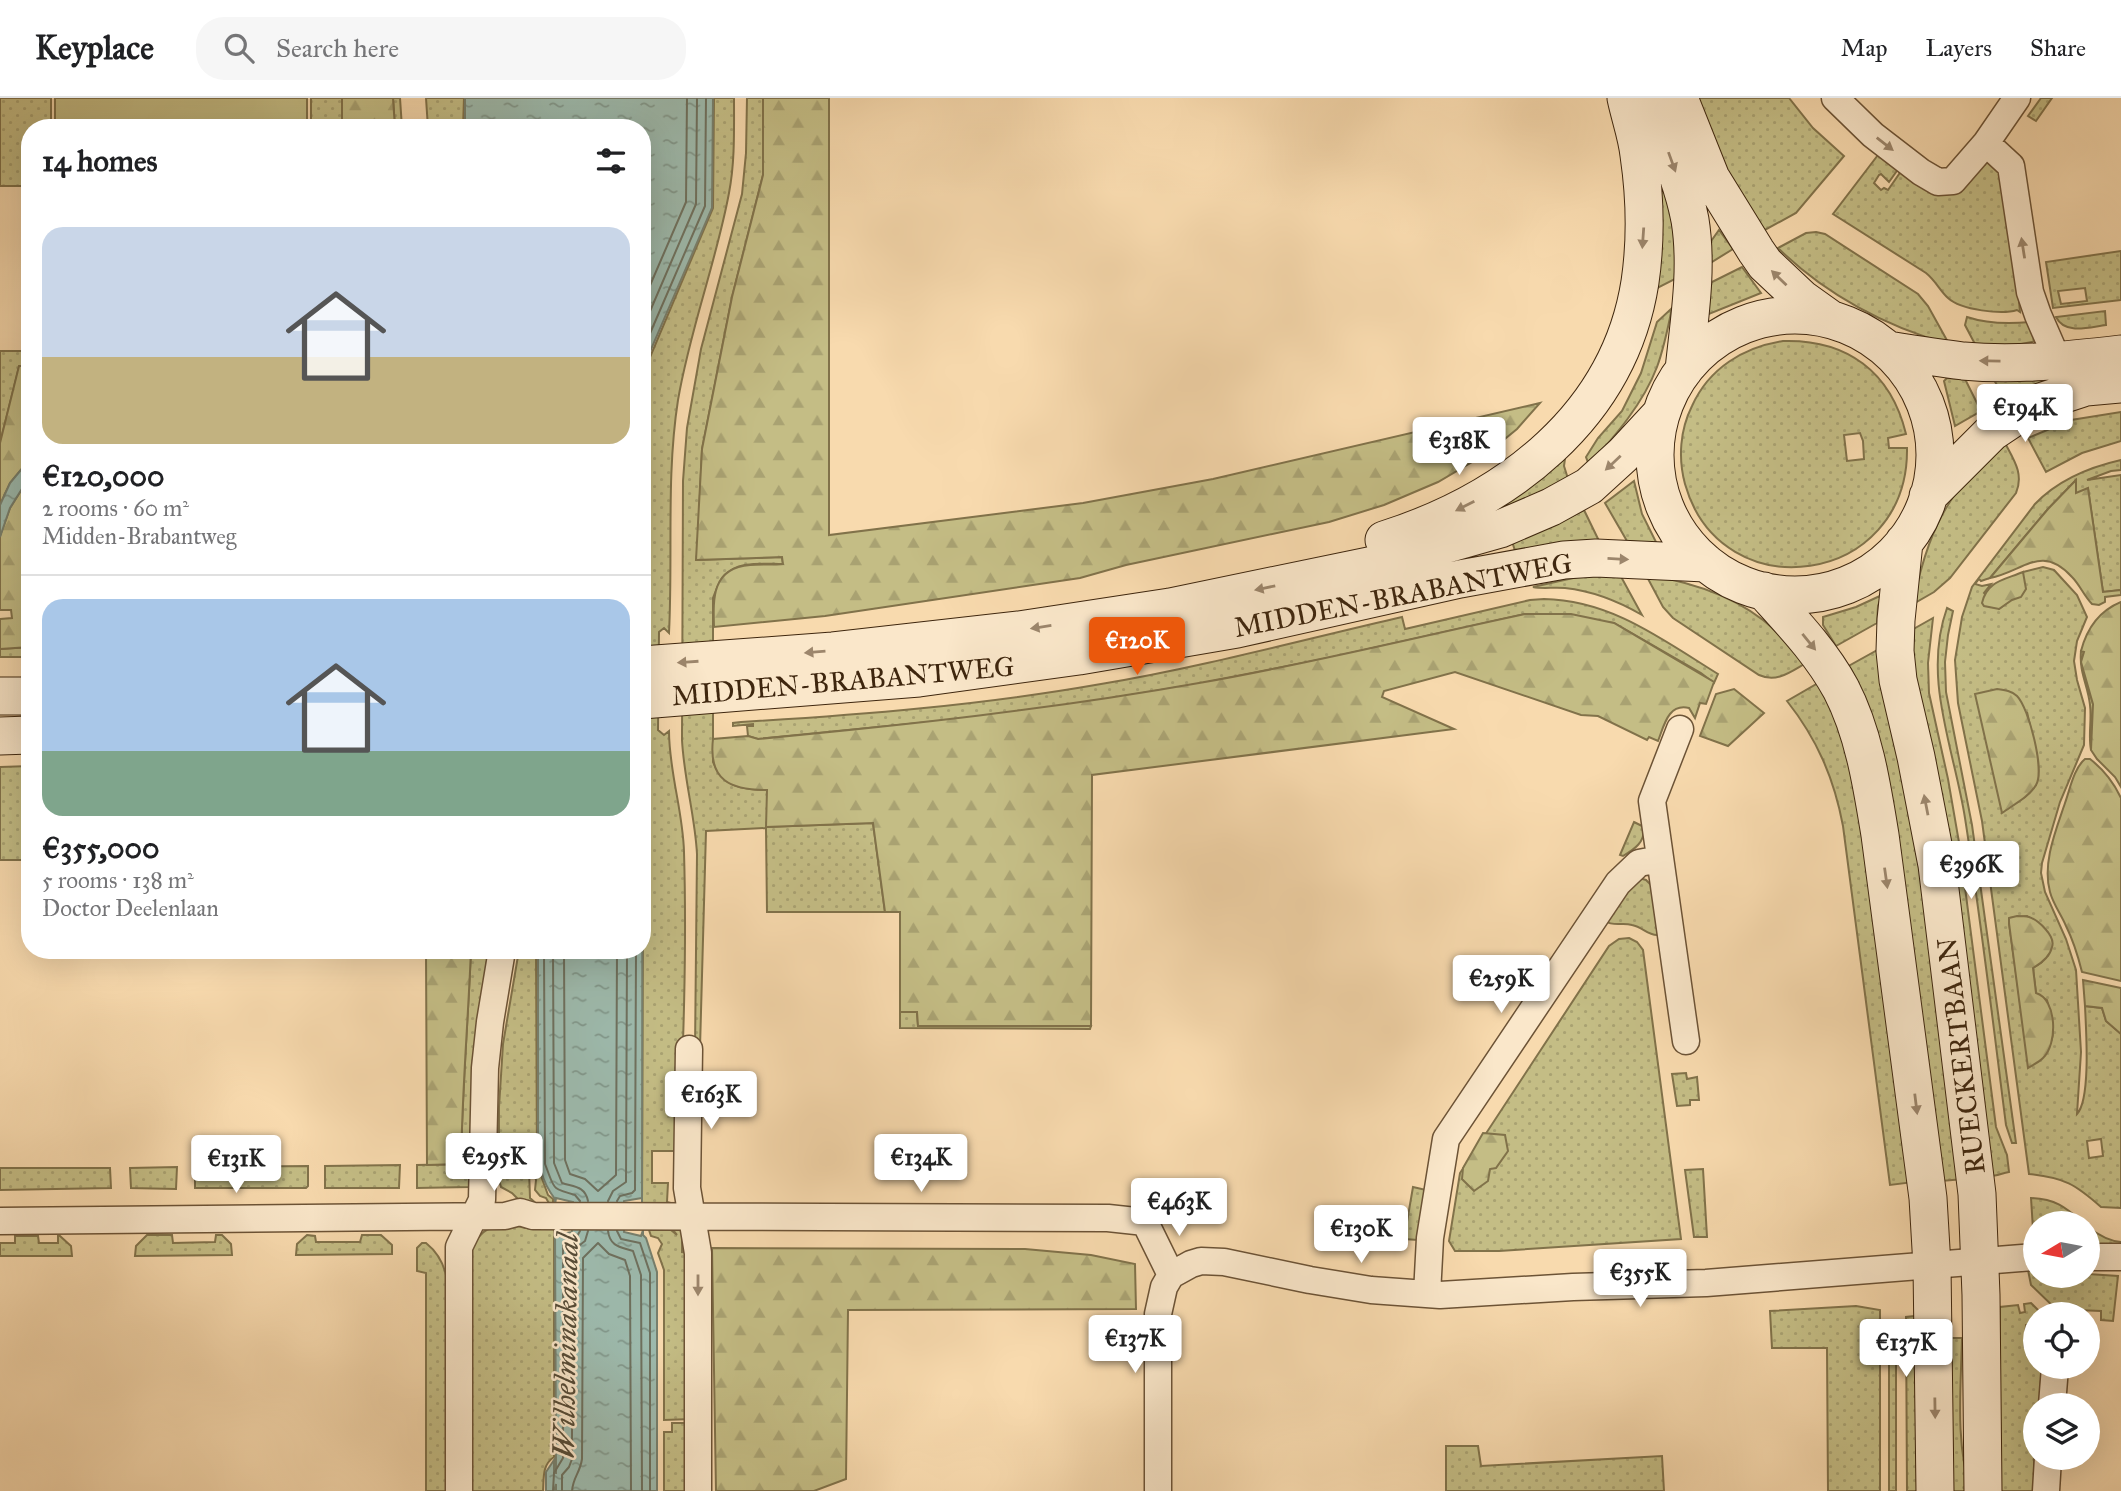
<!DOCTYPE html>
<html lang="en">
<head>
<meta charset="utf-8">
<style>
	:root { --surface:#fff; --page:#f6f6f6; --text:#202124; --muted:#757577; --line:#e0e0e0; --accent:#ea580c }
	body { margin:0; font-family:"IM FELL Great Primer",serif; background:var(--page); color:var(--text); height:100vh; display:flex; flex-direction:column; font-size:26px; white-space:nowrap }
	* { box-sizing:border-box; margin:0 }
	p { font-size:23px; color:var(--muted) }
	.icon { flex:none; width:38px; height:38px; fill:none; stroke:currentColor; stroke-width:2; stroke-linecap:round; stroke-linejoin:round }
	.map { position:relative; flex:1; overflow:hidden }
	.drawer { position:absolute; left:21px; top:21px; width:630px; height:840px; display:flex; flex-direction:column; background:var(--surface); border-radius:28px; box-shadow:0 7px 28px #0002 }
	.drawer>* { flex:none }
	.needle { width:46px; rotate:260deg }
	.controls { position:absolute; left:2023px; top:1113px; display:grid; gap:14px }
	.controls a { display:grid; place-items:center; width:77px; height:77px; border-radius:50%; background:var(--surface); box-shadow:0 7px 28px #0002; font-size:35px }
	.price { position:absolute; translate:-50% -60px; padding:0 16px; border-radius:7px; background:#fff; color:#222; font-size:23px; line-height:46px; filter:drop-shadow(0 2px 4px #0008) }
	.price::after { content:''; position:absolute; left:50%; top:42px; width:21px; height:16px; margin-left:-10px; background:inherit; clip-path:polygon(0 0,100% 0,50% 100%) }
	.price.active { background:var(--accent); color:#fff }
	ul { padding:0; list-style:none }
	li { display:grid; align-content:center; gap:14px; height:371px; padding:0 21px }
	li+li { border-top:2px solid var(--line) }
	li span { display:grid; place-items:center; height:217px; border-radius:21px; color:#555 }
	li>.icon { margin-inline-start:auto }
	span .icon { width:126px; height:126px; fill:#fffc; stroke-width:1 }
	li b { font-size:30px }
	h2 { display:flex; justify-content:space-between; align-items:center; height:84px; padding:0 21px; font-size:30px }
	header { display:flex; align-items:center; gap:42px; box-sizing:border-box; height:98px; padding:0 35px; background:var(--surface); border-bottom:2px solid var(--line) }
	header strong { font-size:33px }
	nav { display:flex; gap:38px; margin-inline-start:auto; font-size:24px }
	.search { width:490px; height:63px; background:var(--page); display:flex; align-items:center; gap:18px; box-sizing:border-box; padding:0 24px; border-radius:28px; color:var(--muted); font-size:26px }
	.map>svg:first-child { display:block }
	.grass { fill:url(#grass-dots); stroke:#81724a; stroke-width:2; fill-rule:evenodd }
	.forest { fill:url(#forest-firs); stroke:#81724a; stroke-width:2 }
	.pitch { fill:#c4bd85; stroke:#81724a; stroke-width:2 }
	.water { fill:url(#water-ripples); stroke:#777f6d; stroke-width:2 }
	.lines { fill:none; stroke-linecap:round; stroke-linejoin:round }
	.shore { stroke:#6e705e; stroke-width:2 }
	.street-casing { stroke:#6c5336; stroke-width:29 }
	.secondary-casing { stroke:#3e260e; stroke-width:39 }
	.street { stroke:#fae7ca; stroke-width:26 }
	.secondary { stroke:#fae7ca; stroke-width:37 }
	.oneway { fill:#9c866c }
	.labels { text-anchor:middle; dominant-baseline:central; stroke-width:5; stroke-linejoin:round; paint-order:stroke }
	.street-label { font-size:28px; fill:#3e260e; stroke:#fae7ca }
	.water-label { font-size:30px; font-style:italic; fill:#564b36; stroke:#fae7ca }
</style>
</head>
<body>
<header>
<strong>Keyplace</strong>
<div class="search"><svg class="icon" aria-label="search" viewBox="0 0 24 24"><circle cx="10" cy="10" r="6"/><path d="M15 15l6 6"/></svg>Search here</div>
<nav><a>Map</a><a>Layers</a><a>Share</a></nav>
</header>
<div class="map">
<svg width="2121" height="1393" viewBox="0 0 2121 1393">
	<defs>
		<pattern id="grass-dots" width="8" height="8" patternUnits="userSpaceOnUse" patternTransform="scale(1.75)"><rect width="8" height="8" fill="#c4bd85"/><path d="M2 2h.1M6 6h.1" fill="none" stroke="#a9a272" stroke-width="1.8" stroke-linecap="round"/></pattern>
		<pattern id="forest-firs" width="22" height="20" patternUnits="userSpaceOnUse" patternTransform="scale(1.75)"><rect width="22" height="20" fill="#c4bd85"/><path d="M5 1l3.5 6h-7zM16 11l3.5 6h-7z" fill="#a9a272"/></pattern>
		<pattern id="water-ripples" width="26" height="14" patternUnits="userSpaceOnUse" patternTransform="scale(1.75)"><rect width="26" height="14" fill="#9dbaad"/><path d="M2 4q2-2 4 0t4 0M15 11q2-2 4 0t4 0" fill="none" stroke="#81978b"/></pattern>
	</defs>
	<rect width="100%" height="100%" fill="#f8daae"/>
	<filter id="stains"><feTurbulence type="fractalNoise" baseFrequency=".00286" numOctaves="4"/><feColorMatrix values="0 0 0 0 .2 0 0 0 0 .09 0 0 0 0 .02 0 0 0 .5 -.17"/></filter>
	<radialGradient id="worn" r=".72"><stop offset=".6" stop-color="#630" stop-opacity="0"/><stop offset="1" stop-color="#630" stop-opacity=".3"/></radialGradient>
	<path class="grass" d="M0,0H51V30H30V88H0Z
		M311,0H342V30H311Z
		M393,0H400L402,30H395Z
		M426,0H464L463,30H428Z
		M714,0H734C734,32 735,64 729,95C716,165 690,231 678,302C666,379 673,457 669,535L664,530L659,534L658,632L664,637L669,633C669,674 683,713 684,754C687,853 683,954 679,1053H652V1085H668L667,1104L671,1105V1108L642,1106L645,271L713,110Z
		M747,0H763V77L732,199L702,351L697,462L782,459L783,466C763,466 737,462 723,479C718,485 716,493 713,500V664C722,689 743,692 767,692V729L873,725L885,814H767L766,730L706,733L700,950L695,952L697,756C695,718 684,681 682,642L683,383L687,330L701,251L742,96L746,55Z
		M1690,0H1789L1813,30L1844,58L1796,115L1763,133L1742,106Z
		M2041,0H2052L2036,23L2028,18Z
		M1881,53L1901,67L1889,84L1881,76L1879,77L1874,85L1881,92L1884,90L1888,92L1904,69L1927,86L1984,62L2005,73L2027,202L2019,203L2020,214L2017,212C2002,217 1961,212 1948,200C1940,193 1936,183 1926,175L1833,116Z
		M1662,71L1676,127L1677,180L1659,189L1644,202L1652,131Z
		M1719,132L1733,151L1707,167L1709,146Z
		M1816,134L1825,136L1918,196L1928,208L1949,246C1886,229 1825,196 1778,150L1806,135Z
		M2121,153V202L2053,210L2046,164ZM2085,190L2087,203L2061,206L2058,193Z
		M1742,169L1761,195L1704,218L1710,185Z
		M1672,210C1668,230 1664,250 1657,269C1643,306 1615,338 1589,367L1586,359L1598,340L1622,313L1641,275L1657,224Z
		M2105,213L2106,227C2089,229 2065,237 2056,219Z
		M1967,219C1988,226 2010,226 2030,224L2041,242L2011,248L1977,250L1965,227Z
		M1783,243C1847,241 1891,274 1906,336L1888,340L1889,350H1907C1909,488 1721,514 1685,386C1678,360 1680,332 1692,308C1709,270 1744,249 1783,243ZM1860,335L1863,343L1864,361L1847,363L1844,337Z
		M0,253H30V268L19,269L0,345Z
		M1991,277L2069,280L2006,302Z
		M1947,280L1965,281L1981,313L1955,328L1944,283Z
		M2121,314V343L2082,355L2046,374L2028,340L2071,322Z
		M2005,345C2014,362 2024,376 2016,395L1950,480L1934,494L1913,506C1921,466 1933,424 1959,391C1972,374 1990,360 2005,345Z
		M1566,353L1564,368L1569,384L1489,423L1483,406Z
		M2121,362V372L2111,373L2087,382L2121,377V492L2103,494L2088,391L2076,396L2075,383L2048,411L1990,480L1981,483L1979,481L1975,486L1982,488L1991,486L1984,495L1999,511C2011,502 2024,490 2023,474L2043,469L2054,472L2077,497L2087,519L2077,543L2074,563L2077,582L2085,610L2084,647L2060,704L2042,765L2041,775L2045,794L2066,841L2076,872L2081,954L2077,1016C2091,1001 2086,931 2085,908L2102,910L2106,923L2121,936V1110L2101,1109C2075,1086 2065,1080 2029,1076L1982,723L1958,605L1955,562L1962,519L1972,489L2035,406C2058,382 2090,369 2121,362ZM2027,614L2036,654V687L2025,699L2002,714ZM2027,818L2046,832L2042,864L2033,870L2036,895L2047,902C2056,941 2058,942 2029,969L2009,825L2010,820ZM2101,1041L2103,1058L2089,1060L2087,1043Z
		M1634,383L1642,416L1657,446L1627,443L1605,405Z
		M1584,412L1600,445L1515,453L1512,443L1552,428Z
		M1619,475L1642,517C1618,503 1593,493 1565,490C1554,489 1542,491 1533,489L1591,476Z
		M1646,477C1693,484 1741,500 1776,533C1787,543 1796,555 1806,565C1790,574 1777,585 1759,577L1673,520L1663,509Z
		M1882,497L1878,508L1877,525L1836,548L1823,527V519L1856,509Z
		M1544,501C1611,502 1663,542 1718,576L1714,585L1701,575L1614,525L1525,516L1328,560L1203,585L1100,602L989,618L758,641L748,638L747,628H753V626L733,628V625L741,624C861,617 982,607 1101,586C1202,569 1302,542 1402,519L1405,531L1530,502Z
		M1947,510L1953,513L1948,537L1945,564L1946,594L1972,727L2016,1045H2012L2006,1027C1993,925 1981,822 1965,720C1954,650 1922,580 1947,510Z
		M1933,520L1928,565L1929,595L1948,681L1960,750V762L1953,771L1918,607L1910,533Z
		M30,549V559H0V551Z
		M1881,550L1903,656L1964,1081L1941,1083L1845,570Z
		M2081,553L2084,554L2081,564L2093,606L2091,652C2088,637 2092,622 2090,607C2088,587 2079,575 2081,553Z
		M1820,584L1850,657L1914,1084L1890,1087L1843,728C1834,680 1817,641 1787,603Z
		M30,668V762H0V669Z
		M1634,724L1644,729C1645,744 1635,751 1623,758L1620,757Z
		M1960,773L1963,774L1996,1029L2007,1057L2009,1074C2002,1075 1997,1078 1990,1078L1956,779Z
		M1639,780L1646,782L1651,787L1658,837C1648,838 1643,829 1632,827C1622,824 1614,829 1605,823L1630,786Z
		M1629,840L1637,844L1643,852L1681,1141L1499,1153H1455L1449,1143L1460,1075L1609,848L1619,841Z
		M471,852H492L469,1089L417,1090V1067L461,1066C462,995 468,924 471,852Z
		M519,852H536L537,1067L548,1097L553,1101V1106L550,1107L546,1100L540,1098L535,1092L536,1082L531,1068V1075L529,1072L530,1100L539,1108L521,1104L512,1095L501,1089L499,1082V1009L503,946Z
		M900,914H917L918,928H1091L1090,931L900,930Z
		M1686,975L1687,981L1697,979L1699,1002H1690V1007L1677,1008L1672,976Z
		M400,1067L399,1090H325V1068Z
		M308,1068V1088L306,1090H195V1069Z
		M177,1069L176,1091L131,1090L130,1070Z
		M0,1070H110L111,1090L0,1092Z
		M1703,1071L1707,1139H1694L1685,1072Z
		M1413,1089L1426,1092L1418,1142L1404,1141Z
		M2031,1100C2056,1101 2065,1109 2084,1125H2035L2034,1147Z
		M518,1128L525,1130L554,1131V1359C542,1367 544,1379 543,1393H471V1151C484,1126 492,1129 518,1128Z
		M2088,1129C2097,1136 2108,1143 2121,1144V1148H2088Z
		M672,1131H682V1154L691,1155L692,1321L664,1322V1172L658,1155L662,1146L658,1140L651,1138L649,1132H671L677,1137Z
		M147,1137H172L173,1145L215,1144L216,1137H222L231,1146L232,1157L135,1158L136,1148Z
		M307,1137L315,1138L316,1144H360L362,1137H381L392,1147V1156L296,1157L297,1146Z
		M15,1138H38L39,1145H58V1138H60L71,1148L72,1158H0V1145H15Z
		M422,1145H426C436,1153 443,1164 446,1177V1393H426V1175L417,1173V1150Z
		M2028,1172L2035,1173V1178H2088V1176L2118,1178L2113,1223L2101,1222V1213L2077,1212L2071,1216H2061L2031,1187Z
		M2031,1205L2042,1216H2035V1227H2026L2024,1249L2035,1250V1269H2044L2041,1307H2035L2034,1393H1998L2000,1209L2018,1207L2020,1215L2025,1214L2024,1206Z
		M1856,1208L1880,1212V1393H1828L1827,1250H1772L1770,1213Z
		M1923,1217V1393H1907L1906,1219Z
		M1896,1237V1393H1889V1238Z
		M1949,1240H1962C1961,1290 1955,1345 1971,1393H1949Z
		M672,1325H691V1393H664V1334H672Z
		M1446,1348H1478L1481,1368L1662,1358L1664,1393H1446Z"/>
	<path class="forest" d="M342,0H393L395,30H342Z
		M763,0H829V437L1083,405L1213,381L1540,305L1517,331L1489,354L1438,384L1384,407L1329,424L1126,467L1080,480L825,518L714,529C713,500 712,470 750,467C761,466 772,467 783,466L782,459L696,462L702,351L732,199L763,77Z
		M19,268H30V361L10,385L0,407V345Z
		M30,378V549L0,551V521L12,520L11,512H0V438L10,410Z
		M2076,382V395L2088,390L2103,494L2121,492V497L2105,499V504L2099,507L2092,506C2084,498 2080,487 2072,479C2041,445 2023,474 1990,480L2048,411Z
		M2023,474L2026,491L2021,499L2012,502L1999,511L1984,508L1982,505C1987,483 2004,482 2023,474Z
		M2121,504V689L2115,679L2097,661L2091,652L2093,606L2081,564L2084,554L2081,553C2087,530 2099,513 2121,504Z
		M1525,516H1571L1614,525L1714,584L1706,606L1700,605L1695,620L1689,610C1668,605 1664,628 1658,643L1649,639L1647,642L1598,618L1581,617L1455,574L1384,593L1382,599L1454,631L1092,677L1091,928H918L917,914H900V814H885L873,725L766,729L767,692C731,692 708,683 713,641L748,638L758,641C906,627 1053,611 1199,585C1309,566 1417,539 1525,516Z
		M1734,591L1764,615L1728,648L1700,638L1716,596Z
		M1997,591C2005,592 2012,593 2017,598C2029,610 2045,673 2036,687C2029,699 2013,707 2002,715L1975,596Z
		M2085,661H2090C2103,671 2114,685 2121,700V883L2082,874C2078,858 2073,842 2066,828C2061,816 2053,806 2050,794C2042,765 2056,732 2065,705C2070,691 2074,670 2085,661Z
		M2017,818C2020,818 2025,818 2029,819C2038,822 2056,838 2052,849C2050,859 2040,866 2033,870L2036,895C2057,901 2058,946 2043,960C2039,964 2033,967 2028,970L2009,825V820Z
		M426,852H471C468,924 462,995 461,1066L427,1067Z
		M2083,882L2121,890V936L2106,923L2102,910L2085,908Z
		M1483,1035L1505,1037L1508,1053L1496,1070L1490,1071L1488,1083L1474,1093L1462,1081L1463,1070Z
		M712,1150L1025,1151L1091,1157L1135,1166L1136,1211L848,1212L846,1381L814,1393H716Z"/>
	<path class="pitch" d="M55,0H307V30H55Z"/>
	<path class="water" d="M465,0H713L712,110L643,270L642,1100V1106V1100L624,1103V1134L641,1138L643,1132V1137L646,1140L657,1174V1393H556V1386L554,1393H546V1374L554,1362V1375H556L555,1131L556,1137L572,1134L573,1104L556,1100L555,1107V1101C541,1083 538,1065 538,1043V852H642V30H465Z
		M30,361V378L10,410L0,439V407L10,385Z"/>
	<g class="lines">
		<path class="shore" d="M642,206L686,104L687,0
			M642,232L696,106L697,0
			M642,254L705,108L706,0
			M544,852L545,1066C555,1091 550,1090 575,1097L580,1103
			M553,852L554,1065L562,1085C574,1089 585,1088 588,1103
			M564,852L565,1062L570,1076L585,1081L598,1093L616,1077L617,852
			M608,1103L613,1093L626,1084L627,852
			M617,1103L620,1098L632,1095L635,1092L636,852
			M608,1133C610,1149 621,1149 633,1153L641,1177L642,1393
			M617,1133L621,1141L640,1145L650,1175V1393
			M553,1393L554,1375L563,1360V1146L565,1143L576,1140L580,1133
			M562,1393V1377L569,1369L572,1361V1153L585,1143L588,1133
			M572,1393C573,1379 580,1375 582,1361L583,1160L598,1145L609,1156L625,1162L630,1178L631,1393"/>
		<defs>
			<path id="street" d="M1835,0L1873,37L1921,74L1938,84L1953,83L1986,45L2017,0
				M1986,45L2011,68L2030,194L2038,217L2058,263
				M1680,631L1652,703L1686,943
				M689,951L687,1090L698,1155V1393
				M0,1123L505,1118L520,1114L533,1118L1108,1120L1145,1124L1171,1177
				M2088,1159H2121
				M1427,1196L1430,1140L1446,1041L1618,785L1639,765L1660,761
				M2052,1307L2055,1269
				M459,1393V1149L482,1102L485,970L490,924L502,852
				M1158,1393V1216L1164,1189L1171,1177L1191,1166L1201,1163L1224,1164L1310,1182L1371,1192L1440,1197L1573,1189L1706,1185L2035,1159
				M2046,1393L2048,1360"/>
			<path id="secondary" d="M1648,0C1663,40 1682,80 1690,122C1698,171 1689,223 1684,272
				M1679,0L1711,80L1756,153L1765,166L1801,200L1829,220
				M1655 357a140 140 0 1 1 280 0a140 140 0 1 1-280 0Z
				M1888,252C1913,256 1938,260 1963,263C2016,268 2069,262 2121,256
				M1928,398L1992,334L2034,306L2086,289L2121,286
				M1384,442C1507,403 1619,319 1640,184C1646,143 1645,98 1639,57C1637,38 1630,19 1626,0
				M1904,444L1896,522L1895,553L1898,582L1916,659L1937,767L1977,1096L1981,1197L1983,1393
				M1764,493C1792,524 1821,554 1841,591C1864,635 1872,688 1880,737L1928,1100L1932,1168L1935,1393
				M642,567L833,553L1019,532L1170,509L1373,467L1500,431L1551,409L1589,388L1623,357L1661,316
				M0,598H30
				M642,602L919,580L1079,558L1237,531L1460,481L1564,462L1596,460L1706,465
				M0,638L30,637"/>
		</defs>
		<use href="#street" class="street-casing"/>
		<use href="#secondary" class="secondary-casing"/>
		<use href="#street" class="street"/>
		<use href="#secondary" class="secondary"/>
	</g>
	<defs><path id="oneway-solid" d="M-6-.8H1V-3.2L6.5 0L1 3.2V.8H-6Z" transform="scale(1.75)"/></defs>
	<g class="oneway">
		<use href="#oneway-solid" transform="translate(1885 46) rotate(38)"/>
		<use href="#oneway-solid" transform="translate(1672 64) rotate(70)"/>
		<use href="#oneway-solid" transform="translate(1643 140) rotate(94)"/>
		<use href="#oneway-solid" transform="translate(2023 150) rotate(-99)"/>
		<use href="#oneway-solid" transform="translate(1779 180) rotate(-136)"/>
		<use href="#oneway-solid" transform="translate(1990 263) rotate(-179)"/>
		<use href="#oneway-solid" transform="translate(1613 365) rotate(137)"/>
		<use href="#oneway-solid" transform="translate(1465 408) rotate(153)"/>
		<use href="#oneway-solid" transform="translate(1618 461) rotate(3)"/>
		<use href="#oneway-solid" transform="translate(1265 490) rotate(168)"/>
		<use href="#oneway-solid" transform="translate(1041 529) rotate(171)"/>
		<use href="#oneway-solid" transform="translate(1809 544) rotate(51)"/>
		<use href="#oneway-solid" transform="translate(815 554) rotate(175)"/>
		<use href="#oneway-solid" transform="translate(688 564) rotate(176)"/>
		<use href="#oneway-solid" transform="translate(1926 707) rotate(-101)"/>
		<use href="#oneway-solid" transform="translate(1886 780) rotate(82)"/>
		<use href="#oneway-solid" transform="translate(1916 1006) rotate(83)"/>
		<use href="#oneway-solid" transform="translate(698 1187) rotate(90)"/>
		<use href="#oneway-solid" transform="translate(1935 1310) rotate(89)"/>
	</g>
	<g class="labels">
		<g class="street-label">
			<text transform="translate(1403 497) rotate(-11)">MIDDEN-BRABANTWEG</text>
			<text transform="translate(843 583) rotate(-5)">MIDDEN-BRABANTWEG</text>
			<text transform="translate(1961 958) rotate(-97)">RUECKERTBAAN</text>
		</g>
		<g class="water-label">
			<text transform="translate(566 1248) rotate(-89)">Wilhelminakanaal</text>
		</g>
	</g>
	<rect width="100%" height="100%" filter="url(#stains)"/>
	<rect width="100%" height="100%" fill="url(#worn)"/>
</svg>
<div class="controls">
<a><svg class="needle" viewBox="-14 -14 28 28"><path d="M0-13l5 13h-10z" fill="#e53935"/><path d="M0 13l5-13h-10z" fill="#757577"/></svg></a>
<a><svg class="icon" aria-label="locate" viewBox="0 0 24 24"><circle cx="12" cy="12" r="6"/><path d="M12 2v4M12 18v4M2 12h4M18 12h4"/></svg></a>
<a><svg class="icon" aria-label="layers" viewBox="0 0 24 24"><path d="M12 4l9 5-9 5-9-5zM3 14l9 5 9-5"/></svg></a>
</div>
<b class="price" style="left:2025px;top:346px">€194K</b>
<b class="price" style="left:1459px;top:379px">€318K</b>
<b class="price active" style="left:1137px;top:579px">€120K</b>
<b class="price" style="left:1971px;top:803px">€396K</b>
<b class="price" style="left:1501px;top:917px">€259K</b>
<b class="price" style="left:711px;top:1033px">€163K</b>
<b class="price" style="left:494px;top:1095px">€295K</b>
<b class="price" style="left:921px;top:1096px">€134K</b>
<b class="price" style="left:236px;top:1097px">€131K</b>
<b class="price" style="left:1179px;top:1140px">€463K</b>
<b class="price" style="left:1361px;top:1167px">€130K</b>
<b class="price" style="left:1640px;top:1211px">€355K</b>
<b class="price" style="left:1135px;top:1277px">€137K</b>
<b class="price" style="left:1906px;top:1281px">€137K</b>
<section class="drawer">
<h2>14 homes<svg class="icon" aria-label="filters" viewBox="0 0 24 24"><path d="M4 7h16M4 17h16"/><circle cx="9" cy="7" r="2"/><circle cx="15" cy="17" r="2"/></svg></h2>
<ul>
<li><span style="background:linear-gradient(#c9d6e8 60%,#c2b280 0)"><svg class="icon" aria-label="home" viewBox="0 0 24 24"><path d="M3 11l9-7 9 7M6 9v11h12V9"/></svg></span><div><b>€120,000</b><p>2 rooms · 60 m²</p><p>Midden-Brabantweg</p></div></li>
<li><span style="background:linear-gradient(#a9c7e8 70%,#7fa58c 0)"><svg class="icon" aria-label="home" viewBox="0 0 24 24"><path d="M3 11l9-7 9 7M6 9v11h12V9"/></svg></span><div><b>€355,000</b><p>5 rooms · 138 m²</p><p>Doctor Deelenlaan</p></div></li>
</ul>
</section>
</div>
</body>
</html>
